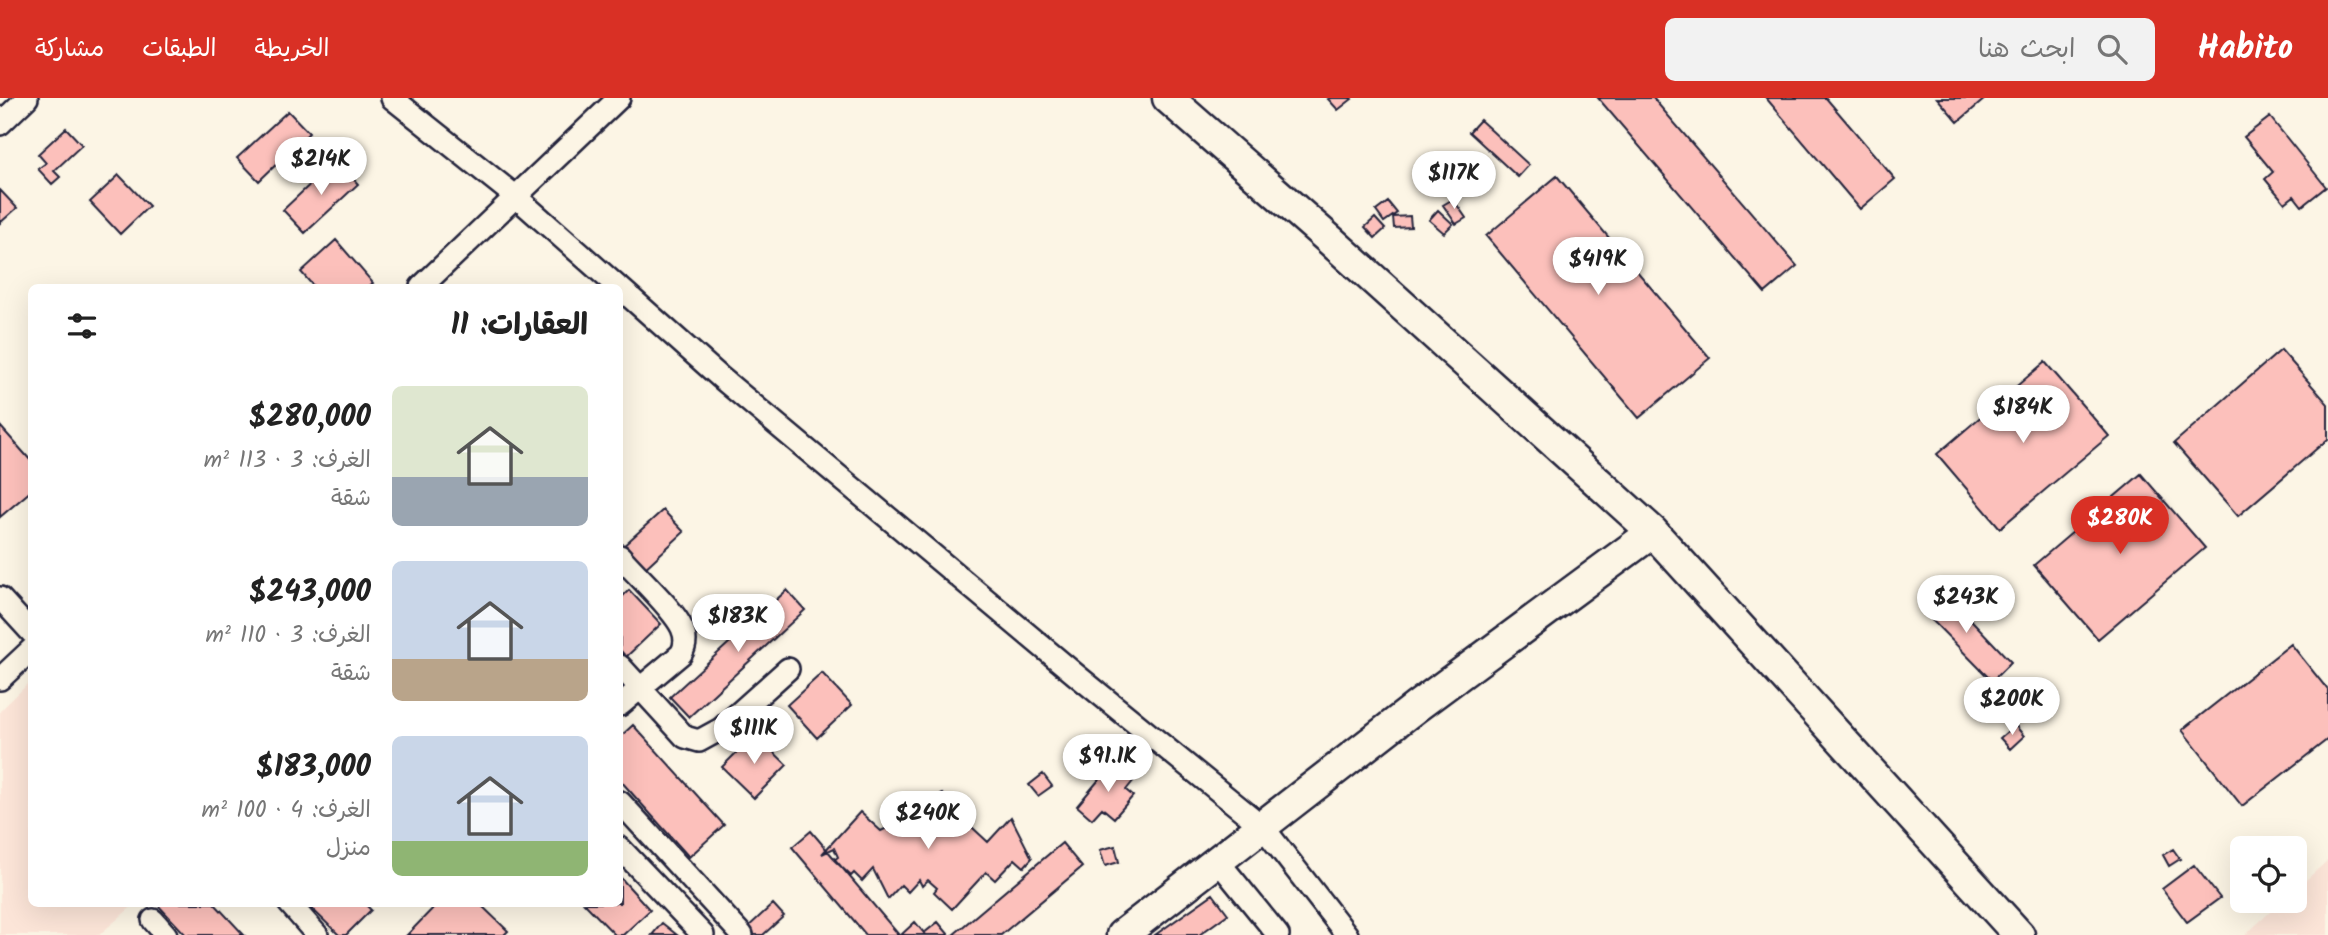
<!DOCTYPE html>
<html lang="ar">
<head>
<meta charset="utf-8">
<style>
	:root { --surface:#fff; --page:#f2f2f2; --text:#222; --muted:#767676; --accent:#d93025 }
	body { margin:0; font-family:Kalam,"Playpen Sans Arabic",sans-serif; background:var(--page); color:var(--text); direction:rtl; height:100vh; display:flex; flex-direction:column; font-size:26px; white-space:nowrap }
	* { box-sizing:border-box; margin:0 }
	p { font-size:23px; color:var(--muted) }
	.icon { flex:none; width:38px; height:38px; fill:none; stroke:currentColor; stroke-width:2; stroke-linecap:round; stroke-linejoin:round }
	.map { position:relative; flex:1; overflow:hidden; direction:ltr }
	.sheet { position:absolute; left:28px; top:186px; width:595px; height:623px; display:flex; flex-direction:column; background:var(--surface); border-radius:10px; box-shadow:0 7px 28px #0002; direction:rtl }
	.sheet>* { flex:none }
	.controls { position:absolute; left:2230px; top:738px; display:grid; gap:14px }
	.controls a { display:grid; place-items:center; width:77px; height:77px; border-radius:10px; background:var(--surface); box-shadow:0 7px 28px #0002; font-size:35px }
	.price { position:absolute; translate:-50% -60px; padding:0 16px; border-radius:24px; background:#fff; color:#222; font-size:23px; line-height:46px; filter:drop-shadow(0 2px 4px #0008) }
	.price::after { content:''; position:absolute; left:50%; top:42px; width:21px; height:16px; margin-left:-10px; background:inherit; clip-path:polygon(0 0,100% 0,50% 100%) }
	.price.on { background:var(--accent); color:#fff }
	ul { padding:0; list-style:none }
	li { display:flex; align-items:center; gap:21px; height:175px; padding:0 35px }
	li span { display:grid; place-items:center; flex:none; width:196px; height:140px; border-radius:10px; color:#555 }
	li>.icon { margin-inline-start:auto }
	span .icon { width:84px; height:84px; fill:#fffc; stroke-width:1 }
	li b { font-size:30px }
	h2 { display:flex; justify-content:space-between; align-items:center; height:84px; padding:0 35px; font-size:30px }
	header { display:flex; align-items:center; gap:42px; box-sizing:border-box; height:98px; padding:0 35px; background:var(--accent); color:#fff }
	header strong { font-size:33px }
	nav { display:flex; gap:38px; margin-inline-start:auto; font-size:24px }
	.search { width:490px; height:63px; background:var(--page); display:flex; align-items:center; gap:18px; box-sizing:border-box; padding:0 24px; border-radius:10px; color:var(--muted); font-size:26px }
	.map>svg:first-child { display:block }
	.built { fill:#fce5d8 }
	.building { fill:#fcc0bb; stroke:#22223b; stroke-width:2 }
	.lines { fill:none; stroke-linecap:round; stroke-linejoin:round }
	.street-casing { stroke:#22223b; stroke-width:26 }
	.secondary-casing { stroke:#22223b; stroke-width:35 }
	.street { stroke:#fcf5e5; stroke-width:21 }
	.secondary { stroke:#fcf5e5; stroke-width:30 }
</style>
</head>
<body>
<header>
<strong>Habito</strong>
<div class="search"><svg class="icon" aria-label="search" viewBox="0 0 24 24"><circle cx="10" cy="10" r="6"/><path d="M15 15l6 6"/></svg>ابحث هنا</div>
<nav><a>الخريطة</a><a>الطبقات</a><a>مشاركة</a></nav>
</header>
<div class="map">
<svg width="2328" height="837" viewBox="0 0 2328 837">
	<rect width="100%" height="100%" fill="#fcf5e5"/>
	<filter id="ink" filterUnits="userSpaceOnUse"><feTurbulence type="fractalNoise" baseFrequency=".0143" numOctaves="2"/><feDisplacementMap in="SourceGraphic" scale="14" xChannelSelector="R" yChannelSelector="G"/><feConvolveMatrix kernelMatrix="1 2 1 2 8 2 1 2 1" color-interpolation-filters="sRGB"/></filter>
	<g filter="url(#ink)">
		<path class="built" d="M31,583L32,805H136L99,837H0V613Z
			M2328,762V837H2245L2282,803H2294V793Z"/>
		<path class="building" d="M1330,0H1351L1352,1L1338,12L1328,1Z
			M1598,0H1653L1797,168L1765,195Z
			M1766,0H1826L1895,81L1860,111Z
			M1937,0H1986L1958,24Z
			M288,13L309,35L259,83L237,60Z
			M2270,19L2326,89L2302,108L2294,98L2285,105L2265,81L2273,74L2244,39Z
			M1480,22L1529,67L1518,79L1469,34Z
			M66,30L82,47L54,73L60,79L52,86L38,71L46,65L38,56Z
			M336,62L358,86L305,135L283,112Z
			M119,77L149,108L120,136L90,104Z
			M1557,78L1710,260L1639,320L1486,138Z
			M0,92L17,110L0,125Z
			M1453,101L1466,120L1456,126L1443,107Z
			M1388,104L1397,115L1384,124L1376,113Z
			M1438,112L1453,126L1444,135L1429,122Z
			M1410,118L1411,129L1394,130L1393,119Z
			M1375,120L1385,131L1375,140L1365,129Z
			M336,142L373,185L368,189H314L301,174Z
			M2281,252L2328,306V341L2238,418L2174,345Z
			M2045,264L2109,338L2000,430L1937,356Z
			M0,328L32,364V392L0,419Z
			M2141,376L2205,450L2098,541L2034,467Z
			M663,412L684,434L642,473L621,450Z
			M1942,491L2011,564L1992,583L1921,511Z
			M629,492L661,526L626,559L620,552V501Z
			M787,492L805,512L689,619L670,599Z
			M2291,546L2328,592V641L2242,708L2182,632Z
			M822,575L852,607L817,640L787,607Z
			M633,627L724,727L689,759L620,682V639Z
			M2015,627L2024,638L2010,651L2000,640Z
			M755,636L787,667L754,700L722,669Z
			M1113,665L1134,682L1126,692L1133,698L1114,720L1102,710L1092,721L1077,708Z
			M1043,676L1052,688L1038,698L1029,687Z
			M942,696L963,715L960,718L988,744L1011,719L1032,760L1024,769L1015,761L995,782L986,774L952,811L934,794L937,790L928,782L922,788L919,782L908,794L901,787L888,801L873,771L862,783L854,775L851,778L834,762L838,759L834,750L822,756L860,714L881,733L913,717L910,712Z
			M811,733L899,837H866L792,749Z
			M1062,745L1082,769L1001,837H953Z
			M1115,748L1119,764L1105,768L1100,752Z
			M2173,751L2180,761L2169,768L2163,757Z
			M2194,767L2220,800L2187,824L2162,791Z
			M620,779L650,812L623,837H615L584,805H620Z
			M1213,796L1228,816L1199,837H1155Z
			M156,805H214L244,837H186Z
			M306,805H364L371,812L346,837H339Z
			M438,805H479L508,833L504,837H407Z
			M773,806L784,818L763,837H753L747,830Z
			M915,824L924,835L938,824L949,837H901Z
			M662,825L677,837H652Z"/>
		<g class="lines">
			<defs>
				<path id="street" d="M392,0L515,98L618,189
					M0,26L27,0
					M421,189L619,0
					M620,190L720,279L1075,576L1263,729L1347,837
					M620,458C635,476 673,510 682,530C686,539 686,548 681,556L620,607
					M0,500L32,535
					M620,568L685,639L699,643L721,631L788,571
					M0,581L32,551
					M620,704L742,837
					M620,750L703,837
					M1218,763L1278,837
					M289,805L317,837
					M153,822L166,837"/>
				<path id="secondary" d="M1168,0L1330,142L1653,434L2019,837
					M1122,837L1416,609L1653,434"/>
			</defs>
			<use href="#street" class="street-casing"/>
			<use href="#secondary" class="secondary-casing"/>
			<use href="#street" class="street"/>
			<use href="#secondary" class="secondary"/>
		</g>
	</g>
</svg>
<div class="controls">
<a><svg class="icon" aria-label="locate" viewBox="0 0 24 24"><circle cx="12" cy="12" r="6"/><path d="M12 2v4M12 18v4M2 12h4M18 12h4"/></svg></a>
</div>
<b class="price" style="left:321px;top:99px">$214K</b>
<b class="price" style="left:1454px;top:113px">$117K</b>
<b class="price" style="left:1598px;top:199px">$419K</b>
<b class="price" style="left:2023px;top:347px">$184K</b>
<b class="price on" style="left:2120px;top:458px">$280K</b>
<b class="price" style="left:1966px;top:537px">$243K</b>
<b class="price" style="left:738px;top:556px">$183K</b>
<b class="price" style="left:2012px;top:639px">$200K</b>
<b class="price" style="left:754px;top:668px">$111K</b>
<b class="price" style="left:1108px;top:696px">$91.1K</b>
<b class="price" style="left:928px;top:753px">$240K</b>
<section class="sheet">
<h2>العقارات: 11<svg class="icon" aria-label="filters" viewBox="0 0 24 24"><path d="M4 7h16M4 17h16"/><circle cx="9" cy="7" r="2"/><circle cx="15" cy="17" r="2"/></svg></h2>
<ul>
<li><span style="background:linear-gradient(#dfe7d0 65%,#9aa5b1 0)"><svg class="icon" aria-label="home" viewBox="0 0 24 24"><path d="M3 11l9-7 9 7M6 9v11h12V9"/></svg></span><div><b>$280,000</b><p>الغرف: 3 · 113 m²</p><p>شقة</p></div></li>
<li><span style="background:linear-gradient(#c9d6e8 70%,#b9a48a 0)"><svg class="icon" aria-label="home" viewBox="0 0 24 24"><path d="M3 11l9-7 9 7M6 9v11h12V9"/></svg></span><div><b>$243,000</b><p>الغرف: 3 · 110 m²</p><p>شقة</p></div></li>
<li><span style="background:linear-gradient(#c9d6e8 75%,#8fb573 0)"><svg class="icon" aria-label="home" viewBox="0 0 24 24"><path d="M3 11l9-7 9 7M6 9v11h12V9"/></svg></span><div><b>$183,000</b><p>الغرف: 4 · 100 m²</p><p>منزل</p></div></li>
</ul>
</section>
</div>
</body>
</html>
